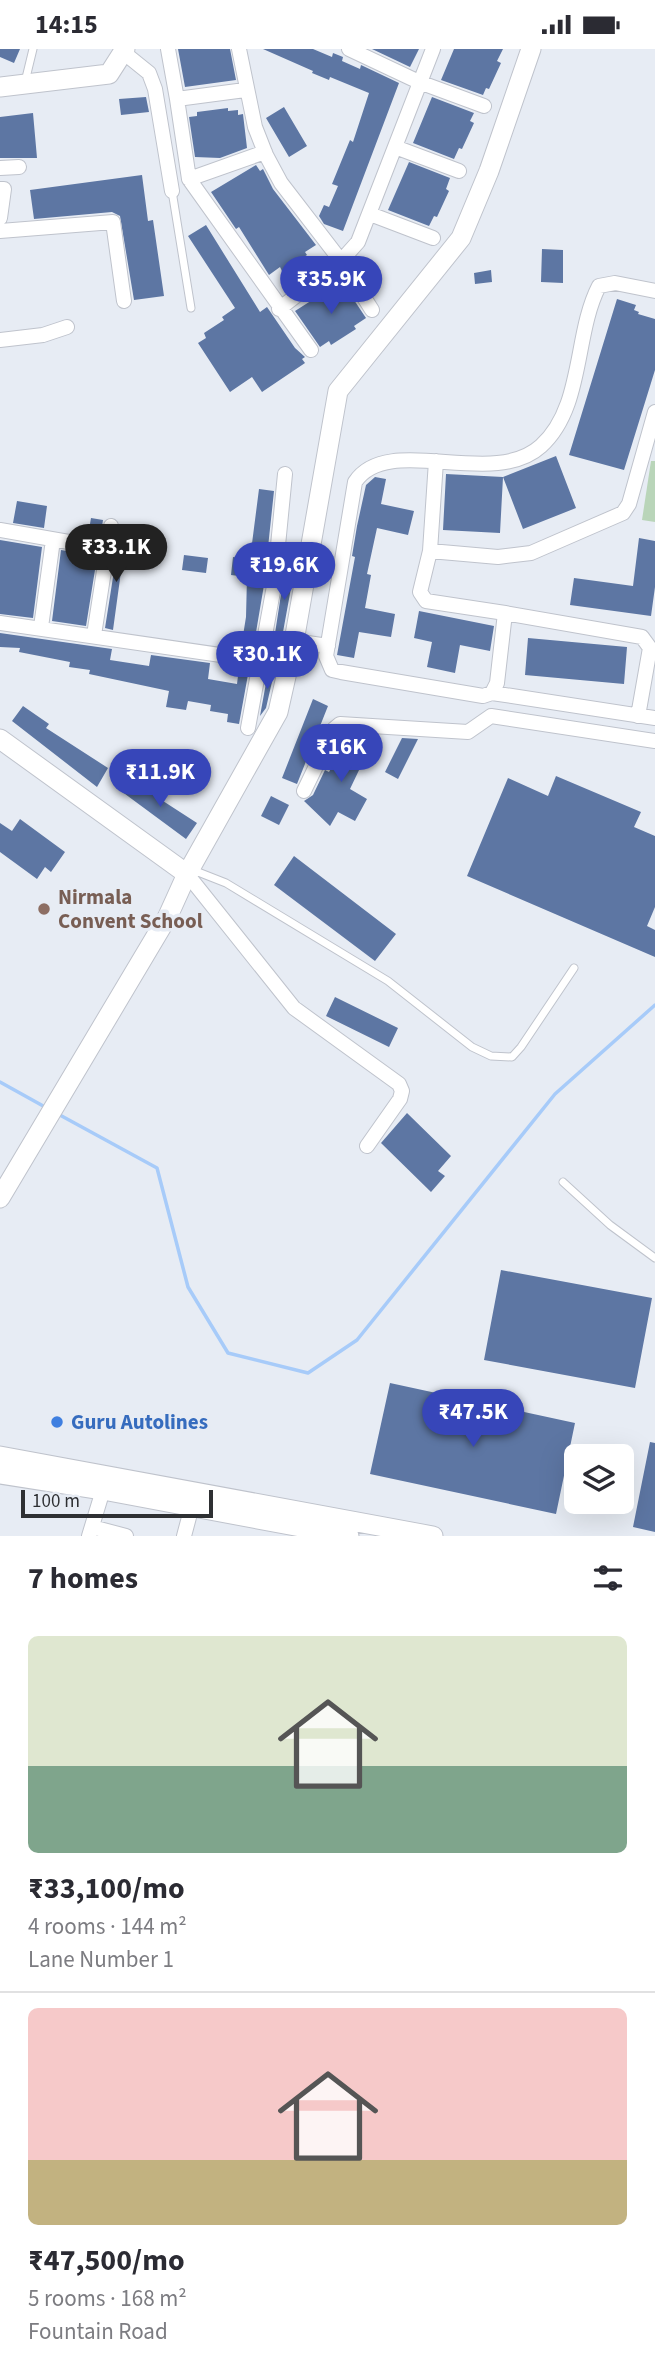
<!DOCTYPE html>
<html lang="en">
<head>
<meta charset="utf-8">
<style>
	:root { --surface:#fff; --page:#f7f7f7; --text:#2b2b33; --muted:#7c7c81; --line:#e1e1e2; --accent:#3746b9 }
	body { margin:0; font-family:"Source Sans 3",sans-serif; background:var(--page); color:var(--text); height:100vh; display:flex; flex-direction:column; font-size:26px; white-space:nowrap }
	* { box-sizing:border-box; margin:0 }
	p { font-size:23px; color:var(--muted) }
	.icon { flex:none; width:38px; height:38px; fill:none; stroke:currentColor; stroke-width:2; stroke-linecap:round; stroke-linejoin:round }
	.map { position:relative; height:1487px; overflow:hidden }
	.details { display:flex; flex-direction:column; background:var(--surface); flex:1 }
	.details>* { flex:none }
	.buttons { position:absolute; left:564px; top:1395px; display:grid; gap:14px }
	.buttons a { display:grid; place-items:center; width:70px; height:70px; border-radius:10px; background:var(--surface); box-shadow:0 7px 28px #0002; font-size:35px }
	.scale { position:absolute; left:21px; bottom:18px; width:192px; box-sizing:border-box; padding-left:7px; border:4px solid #2e3033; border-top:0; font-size:19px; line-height:24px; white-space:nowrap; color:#2e3033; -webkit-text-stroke:5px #e7ecf4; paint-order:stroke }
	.price { position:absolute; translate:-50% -60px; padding:0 16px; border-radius:24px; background:var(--accent); color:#fff; font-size:23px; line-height:46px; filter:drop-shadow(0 2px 4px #0008) }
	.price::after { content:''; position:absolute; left:50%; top:42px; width:21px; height:16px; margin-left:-10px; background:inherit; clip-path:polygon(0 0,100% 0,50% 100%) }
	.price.selected { background:#222; color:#fff }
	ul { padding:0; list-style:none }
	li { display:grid; align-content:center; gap:14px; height:371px; padding:0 28px }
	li+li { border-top:2px solid var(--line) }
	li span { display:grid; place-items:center; height:217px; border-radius:10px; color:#555 }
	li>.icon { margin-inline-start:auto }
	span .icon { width:126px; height:126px; fill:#fffc; stroke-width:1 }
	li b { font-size:30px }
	h2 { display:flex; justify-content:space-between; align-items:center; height:84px; padding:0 28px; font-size:30px }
	.status { display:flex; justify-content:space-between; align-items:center; height:49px; padding:0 35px; background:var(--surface); direction:ltr }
	.status svg { height:19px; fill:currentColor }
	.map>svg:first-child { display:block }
	.green { fill:#b9d5b9 }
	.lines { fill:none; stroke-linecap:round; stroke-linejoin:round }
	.stream { stroke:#a7cbf9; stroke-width:3.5 }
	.building { fill:#5d76a3 }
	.lane-casing { stroke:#bfc3cc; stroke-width:9 }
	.street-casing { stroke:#bfc3cc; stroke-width:16 }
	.secondary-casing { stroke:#bfc3cc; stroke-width:21 }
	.lane { stroke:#fff; stroke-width:7 }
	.street { stroke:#fff; stroke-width:14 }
	.secondary { stroke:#fff; stroke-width:19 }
	.education-dot { fill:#8d6e63; stroke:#e7ecf4; stroke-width:2.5 }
	.shop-dot { fill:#3f7fe0; stroke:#e7ecf4; stroke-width:2.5 }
	.labels { text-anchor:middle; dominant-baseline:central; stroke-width:7; stroke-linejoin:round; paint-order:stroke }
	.education-label { font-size:21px; font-weight:bold; fill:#785e54; stroke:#e7ecf4; text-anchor:start }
	.shop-label { font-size:21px; font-weight:bold; fill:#366cbe; stroke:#e7ecf4; text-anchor:start }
</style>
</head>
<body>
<div class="status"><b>14:15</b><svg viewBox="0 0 49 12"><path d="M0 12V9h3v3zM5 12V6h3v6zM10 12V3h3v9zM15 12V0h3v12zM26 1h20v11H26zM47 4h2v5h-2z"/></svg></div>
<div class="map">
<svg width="655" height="1487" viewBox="0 0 655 1487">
	<rect width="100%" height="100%" fill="#e7ecf4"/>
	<path class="green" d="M651,412H655V473L642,471Z"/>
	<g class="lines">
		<path class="stream" d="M0,1033L45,1058
			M58,1065L157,1119L188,1238L228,1304L308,1324L357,1291L555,1045L655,956"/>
	</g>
	<path class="building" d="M0,0H20L14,14L0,8Z
		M178,0H230L236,31L185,38Z
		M263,0H313L332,8L333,4L343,8L342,12L360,20L361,16L399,34L343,182L324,175L319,167L324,156L329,158L338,137L332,135L350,91L353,93L369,44L330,28L329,31L312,24L313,22Z
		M372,0H419L410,18Z
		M454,0H503L497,12L501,14L489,40L486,39L483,46L441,31Z
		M146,48L149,63L121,66L119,50Z
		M432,48L474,64L470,72L474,74L462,100L459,99L454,110L413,94Z
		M284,58L307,97L289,108L266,69Z
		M228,59V62L238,61V66L243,65L247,99L220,109L195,108L189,68L197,67V63Z
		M33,64L37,109H0V68Z
		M409,113L450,129L446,140L449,142L437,168L434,167L429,177L388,161Z
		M256,116L260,122L263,120L273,140L316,196L305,203L307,206L282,222L280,218L269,226L239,178L236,180L211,143Z
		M142,126L148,172L153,171L164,247L134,251L120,167L112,163L34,170L30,141Z
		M206,176L260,263L267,258L295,299L305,308L302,310L305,314L262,343L252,328L230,343L198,294L206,289L204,284L224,271L222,268L235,259L188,187Z
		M542,200L563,201V234L541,233Z
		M491,221L492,233L475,235L474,224Z
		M339,234L343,241L346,239L366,269L354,277L356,280L331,296L329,292L320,298L295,262Z
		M617,250L636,256L634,261L639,263L638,265L655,270V321L624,421L569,406Z
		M556,407L576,459L523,480L503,428Z
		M446,425L503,428L500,484L443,481Z
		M375,428L386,430L381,455L414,462L408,486L377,479L367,525L371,526L365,559L395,565L391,588L359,583L354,609L337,606L355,508L352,507L357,477L366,436Z
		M259,440L274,442L264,536L253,601L241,599L246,568L247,528L231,526L233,508L250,510Z
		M17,452L47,457L44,479L13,474Z
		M91,469L103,471L86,577L52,572L61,501L84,505L93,503L95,493L88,487Z
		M120,484L126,486L113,581L105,579Z
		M639,489L655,492V538L651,567L570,556L574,529L633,537Z
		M0,491L42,498L33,569L0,565Z
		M184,506L208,509L206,524L182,521Z
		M287,506H297L279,605L272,604Z
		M419,562L494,577L490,602L460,596L455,624L427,618L432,593L414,589Z
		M0,584L112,600L110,611L149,617L151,606L210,614L208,630L237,635L239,619L249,620L239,675L227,673L228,665L210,662L211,656L188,652L186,661L166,658L169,642L89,625L90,621L69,618L70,613L19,603L20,599L0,598Z
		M528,589L627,598L624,635L525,626Z
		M268,623L274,624L266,659L260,667Z
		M313,650L328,657L297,735L282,729Z
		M23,657L49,675L46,679L108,719L97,738L12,672Z
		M342,686L370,698L350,740L367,750L355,772L338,763L330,777L304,752L313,746L325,721L329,723L341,701L335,699Z
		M402,689L418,690L398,730L385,723Z
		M556,727L641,763L634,778L655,787V858L647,877L655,881V908L467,827L508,729L548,747Z
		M129,730L197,774L186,790L121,742Z
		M271,747L289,756L279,776L261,767Z
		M20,770L65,803L51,823L45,818L37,830L0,803V774L12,782Z
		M294,807L396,885L375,912L274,836Z
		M335,948L398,979L389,998L326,967Z
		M407,1064L451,1107L438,1122L445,1127L431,1143L381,1094Z
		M501,1221L652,1249L635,1339L484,1311Z
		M390,1334L575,1374L556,1465L370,1425Z
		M650,1393L655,1394V1483L633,1478Z"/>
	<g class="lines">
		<defs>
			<path id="lane" d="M25,33L33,0
				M172,142L191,259
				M190,827L198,823L226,834L388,932L472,998L491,1007L512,1008L521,998L574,919
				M563,1133L610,1176L655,1209"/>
			<path id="street" d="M168,0L177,50
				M239,0L255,78L266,106L281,134L341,212L372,261
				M349,0L419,33L484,57
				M123,3L149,24L155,40L172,142
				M245,41L177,50L189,130L311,301
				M395,98L459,122
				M0,119L19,118
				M189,130L265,103
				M0,140H4L0,169
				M370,165L433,189
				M0,182L113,173L124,252
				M655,242L615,234L599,237C574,285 584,358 541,397C493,441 388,383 355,433L326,607L332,621L341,623L483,647L492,644L655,669
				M279,260L341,212L358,193L433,0
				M0,291L43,286L67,278
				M0,481L86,496
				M430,502L436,412
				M505,564L642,588L650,599L638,667
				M0,574L289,616
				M41,578L53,491
				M94,586L111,477
				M294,592L328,597
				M492,644L497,634L505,564L426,552L420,543L430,502L498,508L531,504L623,464L629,455L655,363
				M248,679L274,537L285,425
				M304,742L334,680L340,675L468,683L491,667L655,692
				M187,825L294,959L399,1035L402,1042L400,1050L367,1097
				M92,1478L126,1487
				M89,1487L103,1441
				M184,1487L192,1457"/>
			<path id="secondary" d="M0,38L109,25L125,0
				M0,690L187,825
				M0,1149L168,867L187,825L278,663L294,592L338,342L461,189L489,122L531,0
				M0,1407L433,1487
				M0,1425L103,1441L349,1487"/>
		</defs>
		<use href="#lane" class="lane-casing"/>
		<use href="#street" class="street-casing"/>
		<use href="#secondary" class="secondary-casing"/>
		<use href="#lane" class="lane"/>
		<use href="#street" class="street"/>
		<use href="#secondary" class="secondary"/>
	</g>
	<circle class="education-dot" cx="44" cy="860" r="7"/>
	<circle class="shop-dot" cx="57" cy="1373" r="7"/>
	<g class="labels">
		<g class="education-label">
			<text x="58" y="848">Nirmala<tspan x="58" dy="24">Convent School</tspan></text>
		</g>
		<g class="shop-label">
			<text x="71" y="1373">Guru Autolines</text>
		</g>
	</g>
</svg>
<div class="buttons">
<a><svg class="icon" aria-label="layers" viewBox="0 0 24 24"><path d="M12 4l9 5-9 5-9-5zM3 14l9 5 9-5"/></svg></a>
</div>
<div class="scale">100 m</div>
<b class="price" style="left:331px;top:267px">₹35.9K</b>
<b class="price selected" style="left:116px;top:535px">₹33.1K</b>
<b class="price" style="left:284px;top:553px">₹19.6K</b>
<b class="price" style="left:267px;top:642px">₹30.1K</b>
<b class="price" style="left:341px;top:735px">₹16K</b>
<b class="price" style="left:160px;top:760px">₹11.9K</b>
<b class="price" style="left:473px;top:1400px">₹47.5K</b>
</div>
<section class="details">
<h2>7 homes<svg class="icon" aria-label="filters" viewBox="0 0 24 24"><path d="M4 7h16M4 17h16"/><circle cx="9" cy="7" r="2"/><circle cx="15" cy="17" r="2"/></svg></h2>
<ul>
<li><span style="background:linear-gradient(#dfe7d0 60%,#7fa58c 0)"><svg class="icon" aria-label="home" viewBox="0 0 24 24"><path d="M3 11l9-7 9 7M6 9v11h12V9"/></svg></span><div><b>₹33,100/mo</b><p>4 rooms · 144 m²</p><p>Lane Number 1</p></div></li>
<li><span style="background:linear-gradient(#f6c9c9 70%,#c2b280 0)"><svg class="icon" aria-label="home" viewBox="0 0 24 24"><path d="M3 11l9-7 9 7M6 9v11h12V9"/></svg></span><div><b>₹47,500/mo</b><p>5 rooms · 168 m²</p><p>Fountain Road</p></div></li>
</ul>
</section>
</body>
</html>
